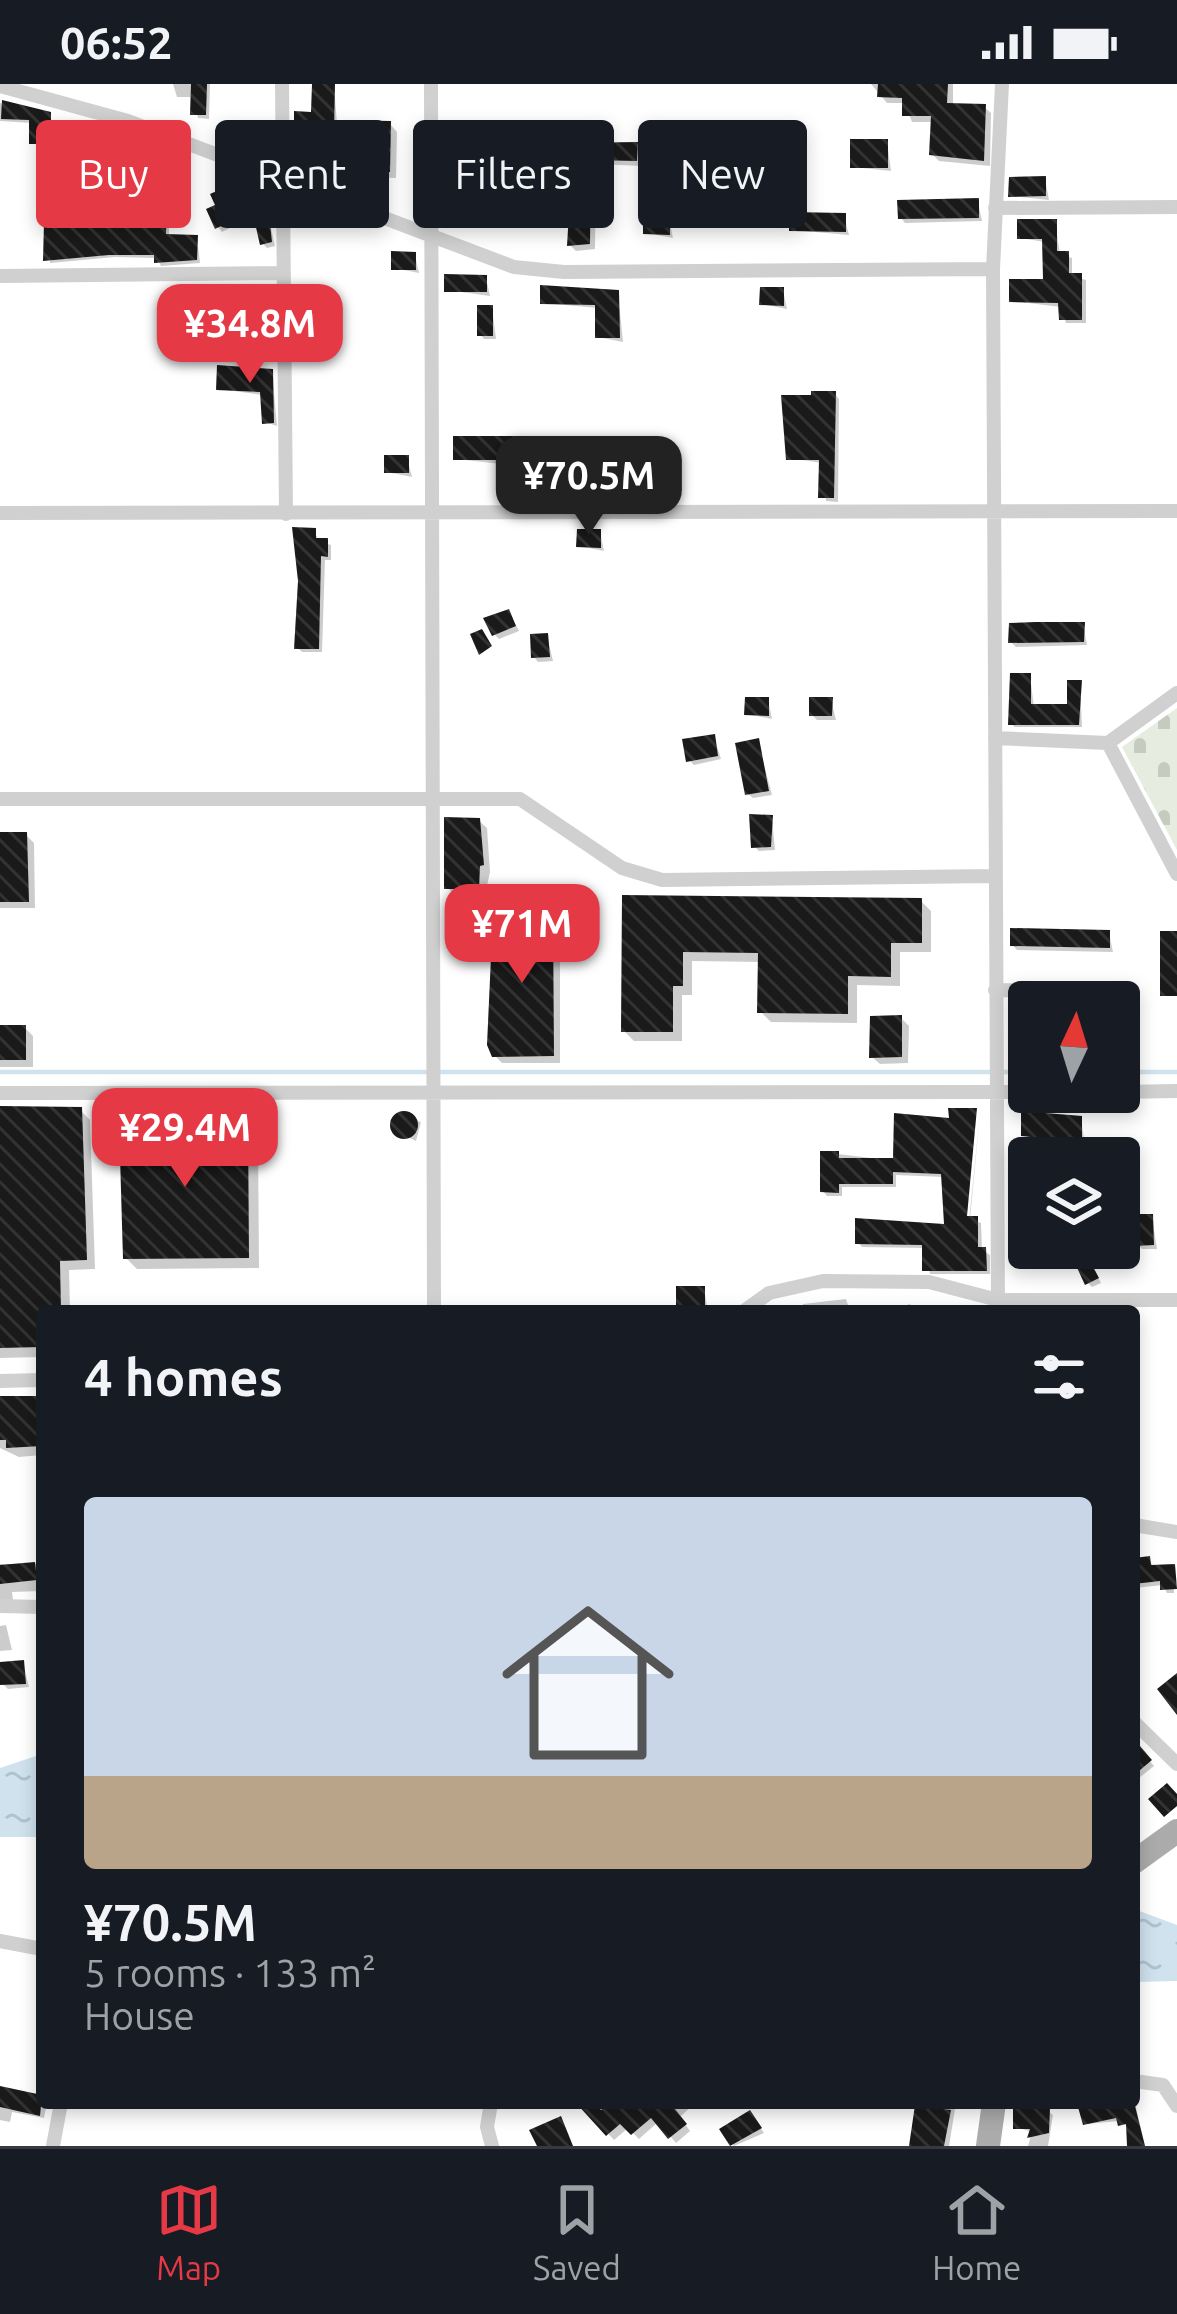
<!DOCTYPE html>
<html lang="en">
<head>
<meta charset="utf-8">
<style>
	:root { --surface:#171b24; --page:#242831; --text:#f1f3f6; --muted:#9ea1a6; --line:#363941; --accent:#e63946 }
	body { margin:0; font-family:Ubuntu,sans-serif; background:var(--page); color:var(--text); height:100vh; display:flex; flex-direction:column; font-size:45px; white-space:nowrap }
	* { box-sizing:border-box; margin:0 }
	p { font-size:39px; color:var(--muted) }
	.icon { flex:none; width:66px; height:66px; fill:none; stroke:currentColor; stroke-width:2; stroke-linecap:round; stroke-linejoin:round }
	.map { position:relative; flex:1; overflow:hidden }
	.sheet { position:absolute; left:36px; top:1221px; width:1104px; height:804px; display:flex; flex-direction:column; background:var(--surface); border-radius:12px; box-shadow:0 6px 18px #0003 }
	.sheet>* { flex:none }
	.hud { position:absolute; left:36px; top:36px; width:1107px; height:108px; display:flex; gap:24px }
	.needle { width:78px; rotate:4deg }
	.tools { position:absolute; left:1008px; top:897px; display:grid; gap:24px }
	.tools a { display:grid; place-items:center; width:132px; height:132px; border-radius:12px; background:var(--surface); box-shadow:0 6px 18px #0003; font-size:60px }
	.price { position:absolute; translate:-50% -102px; padding:0 27px; border-radius:24px; background:var(--accent); color:#fff; font-size:39px; line-height:78px; filter:drop-shadow(0 3px 6px #0008) }
	.price::after { content:''; position:absolute; left:50%; top:72px; width:36px; height:27px; margin-left:-18px; background:inherit; clip-path:polygon(0 0,100% 0,50% 100%) }
	.price.selected { background:#222; color:#fff }
	ul { padding:0; list-style:none }
	li { display:grid; align-content:center; gap:24px; height:636px; padding:0 48px }
	li+li { border-top:3px solid var(--line) }
	li span { display:grid; place-items:center; height:372px; border-radius:12px; color:#555 }
	li>.icon { margin-inline-start:auto }
	span .icon { width:216px; height:216px; fill:#fffc; stroke-width:1 }
	li b { font-size:51px }
	h2 { display:flex; justify-content:space-between; align-items:center; height:144px; padding:0 48px; font-size:51px }
	.tag { padding:0 42px; border-radius:12px; background:var(--surface); box-shadow:0 6px 18px #0003; font-size:42px; line-height:108px }
	.tag.selected { background:var(--accent); color:#fff }
	.status { display:flex; justify-content:space-between; align-items:center; height:84px; padding:0 60px; background:var(--surface); direction:ltr }
	.status svg { height:33px; fill:currentColor }
	.menu { display:flex; justify-content:space-around; align-items:center; height:168px; border-top:3px solid var(--line); background:var(--surface); font-size:33px; color:var(--muted) }
	.menu a { display:grid; justify-items:center; gap:6px }
	.menu .selected { color:var(--accent) }
	.map>svg:first-child { display:block }
	.cemetery { fill:url(#cemetery-stones) }
	.water { fill:url(#water-ripples) }
	.shadow { fill:#0003 }
	.lines { fill:none; stroke-linecap:round; stroke-linejoin:round }
	.stream { stroke:#cfe2ee; stroke-width:4.5 }
	.building { fill:url(#building-back-hatch) }
	.street { stroke:#d0d0d0; stroke-width:14 }
	.primary { stroke:#ababab; stroke-width:24 }
</style>
</head>
<body>
<div class="status"><b>06:52</b><svg viewBox="0 0 49 12"><path d="M0 12V9h3v3zM5 12V6h3v6zM10 12V3h3v9zM15 12V0h3v12zM26 1h20v11H26zM47 4h2v5h-2z"/></svg></div>
<div class="map">
<svg width="1177" height="2062" viewBox="0 0 1177 2062">
	<defs>
		<pattern id="cemetery-stones" width="16" height="16" patternUnits="userSpaceOnUse" patternTransform="scale(3)"><rect width="16" height="16" fill="#e6ecdf"/><path d="M2 7V4a2 2 0 0 1 4 0v3zM10 15v-3a2 2 0 0 1 4 0v3z" fill="#c6cbc0"/></pattern>
		<pattern id="water-ripples" width="26" height="14" patternUnits="userSpaceOnUse" patternTransform="scale(3)"><rect width="26" height="14" fill="#cfe2ee"/><path d="M2 4q2-2 4 0t4 0M15 11q2-2 4 0t4 0" fill="none" stroke="#b2c2cd"/></pattern>
		<pattern id="building-back-hatch" width="6" height="6" patternUnits="userSpaceOnUse" patternTransform="scale(3)"><rect width="6" height="6" fill="#1a1a1a"/><path d="M-1 5l2 2M0 0l6 6M5-1l2 2" fill="none" stroke="#333"/></pattern>
	</defs>
	<rect width="100%" height="100%" fill="#fff"/>
	<path class="cemetery" d="M1177,624V766L1122,663Z"/>
	<path class="water" d="M42,1670V1753H0V1684Z
		M1134,1825L1177,1841V1897L1134,1898Z"/>
	<path class="shadow" d="M173,0H210L209,35L198,34L194,13H177Z
		M871,0H953V22L984,23L991,29L990,82L939,77L932,70L934,38H912L905,19H887Z
		M334,3L337,39L390,40L397,48L396,94L344,92L336,84L338,51L297,46Z
		M0,19L49,30L54,45L79,46L82,85L109,86L129,56L132,86H139L143,96L181,101V122H169V153L197,154L200,179L161,182L157,174L115,173L50,179L49,63L32,59V39L0,37Z
		M564,55L571,62L636,61L642,67V82L596,80L595,165L576,167L570,161L573,116L567,109V85L535,80L529,74Z
		M887,58L891,87L853,83Z
		M1045,95L1049,116L1011,112Z
		M718,98L725,117L700,121L696,116Z
		M232,110L250,134L222,148L218,143Z
		M479,112L483,131L450,125Z
		M978,118L982,137L905,139L901,134Z
		M267,126L275,162L267,164L263,160Z
		M844,132L849,151L792,146Z
		M669,134L673,154L646,149Z
		M1055,138L1060,170L1072,174V192L1086,196V239H1066L1061,223L1012,217L1046,198L1045,158L1020,154Z
		M415,171L419,189L394,184Z
		M486,194L490,212L447,206Z
		M783,206L787,225L762,220Z
		M618,209L623,258L598,253V224L543,219Z
		M492,224L496,255H484L480,250Z
		M272,288L277,342L265,338L263,311L219,305Z
		M835,310L839,315L838,418L826,417L822,379L789,374Z
		M519,355L526,409L500,405L501,380L456,375Z
		M407,374L412,393L387,388Z
		M314,447L319,457L331,461V476H325L322,568H302L297,563Z
		M600,448L604,467L579,462Z
		M509,528L519,547L499,555L495,551Z
		M1083,541L1087,561L1016,563L1011,558Z
		M547,552L553,577L538,578L534,573Z
		M1030,592L1034,623H1070L1080,599L1082,643H1015L1011,640Z
		M768,616L772,635L747,630Z
		M831,616L836,636H817L812,631Z
		M714,653L721,675L694,681L689,676Z
		M758,658L772,711L753,714L748,710Z
		M772,734L775,766L759,767L754,762Z
		M479,737L487,744L490,788L485,811H455L447,803Z
		M0,751H26L34,759L35,824H0Z
		M625,814L921,817L931,827V868H900V902L857,901V939L771,938L760,927L761,878L692,877V911H682V957H634L624,947Z
		M552,833L560,840V979H502L495,972Z
		M1109,849L1113,868L1017,866L1013,861Z
		M901,934L909,942L908,979L880,980L872,973Z
		M0,944H25L33,952V983H0Z
		M0,1025L80,1026L90,1036L95,1185L69,1186L70,1227H42V1273L0,1274Z
		M980,1030L970,1135L981,1139L982,1166L990,1171V1190H930L925,1164L862,1163L858,1158L947,1143L944,1093L896,1091V1103H842V1112H827L823,1107L838,1070L896,1077L952,1037L962,1146L968,1147Z
		M1024,1030L1081,1035L1085,1062H1071L1059,1039L1058,1056L1028,1055Z
		M395,1032L421,1038L416,1057L394,1047Z
		M247,1041L258,1052L259,1184L137,1185L126,1174Z
		M1152,1133L1157,1165H1142L1137,1160Z
		M1023,1142H1029V1164H1084L1101,1199L1092,1203L1088,1199L1072,1168L1028,1169Z
		M704,1205L708,1227L679,1225Z
		M846,1215L850,1227H803V1220Z
		M910,1220L916,1227H888Z
		M0,1315H42V1371L19,1373L0,1364Z
		M1149,1475L1154,1484L1173,1483L1174,1509H1167L1163,1501L1134,1504V1477Z
		M0,1480H42V1507L12,1508L13,1516L0,1517Z
		M6,1541L12,1566L0,1567V1542Z
		M23,1579L29,1603L8,1605L3,1600Z
		M1136,1661L1154,1682L1139,1694L1135,1690Z
		M0,2007L42,2014L47,2019L44,2034L12,2028L10,2038L0,2036Z
		M1134,2015L1145,2062H1130L1129,2043L1120,2037L1085,2040Z
		M614,2019H695L680,2033L690,2047L676,2059L658,2038L639,2055L628,2044L614,2056L586,2025L601,2029Z
		M918,2019H956L949,2062H911Z
		M1048,2027L1053,2031L1048,2062H1028L1032,2048L1016,2043Z
		M754,2034L764,2049L734,2062L724,2046Z"/>
	<g class="lines">
		<path class="stream" d="M0,988H1029
			M1119,988H1177"/>
	</g>
	<path class="building" d="M191,0H207L206,31H190Z
		M312,0H335L334,48L294,47V27L311,28Z
		M878,0H948L947,19L986,20L984,77L929,71L931,32H902V14L877,13Z
		M2,16L51,28V42L81,43L80,82L106,83L107,52L130,53L129,83H140V93L179,94L178,119H167L166,150L198,151L197,176L154,179V171H109L43,177L46,60H29V36L1,35Z
		M335,36L391,37L390,88L333,86Z
		M525,52H565V59L638,58L637,77L591,76L590,160L567,162L570,111H564V81L526,76Z
		M850,55H888V84H850Z
		M1046,92V112L1008,113L1009,93Z
		M719,95L722,113L693,118L690,100Z
		M228,102L248,129L215,145L206,125L215,121L210,110Z
		M448,108L480,109V128L447,127Z
		M979,114V134L898,135L897,116Z
		M268,122L272,158L260,161L252,126Z
		M789,128L846,129V148L789,147Z
		M643,131H670V151L643,150Z
		M1017,135H1057V167H1069V189H1082V236H1059L1058,219L1009,218V195H1043L1042,155H1017Z
		M391,167L416,168V186H391Z
		M444,190L487,191V208H444Z
		M540,201L619,206L620,254H595V221L540,220Z
		M760,203H784V222L759,221Z
		M477,221H493V252H477Z
		M217,281L273,285L274,339L262,340L260,308L216,306Z
		M811,307H836L834,414H818L819,376H786L781,311H811Z
		M453,352H520L523,406H497L498,376H453Z
		M384,371H409V389H384Z
		M292,443L316,444V454H328V473L321,472L319,565H294L298,497Z
		M577,445H601V464L576,463Z
		M509,525L516,542L492,552L483,534Z
		M1036,538H1085L1084,558L1008,559L1009,539Z
		M482,545L492,562L479,571L470,550Z
		M548,549L550,573L531,574L530,550Z
		M1010,589H1031V620H1067V596H1082L1079,641H1008Z
		M745,613H769V632L744,631Z
		M809,613H833L832,632H809Z
		M715,650L718,672L686,678L682,655Z
		M759,654L769,707L745,711L735,659Z
		M749,730L773,731L771,763L751,764Z
		M444,733L480,734L484,781L480,782L479,805H444Z
		M0,748H27L29,818H0Z
		M622,811L922,814V859H891V893L848,892V930L757,929L758,869L683,868V902H673V948H621Z
		M493,829L553,830L554,972L492,973L487,961Z
		M1010,844L1110,846V864L1010,862Z
		M1160,847H1177V912H1160Z
		M902,931V973L869,974L870,932Z
		M1010,937H1029V968H1011Z
		M0,941H26V976H0Z
		M0,1022L82,1023L87,1176L60,1177L61,1227H42V1263L0,1264Z
		M948,1024H977L967,1132H978V1163H986L987,1187H922V1161L855,1160V1134L944,1140L941,1090L893,1088V1100H839V1109L820,1108V1067H839V1074H893L894,1029L949,1034Z
		M1021,1027L1082,1032V1058L1021,1052Z
		M390 1041a14 14 0 1 1 28 0a14 14 0 1 1-28 0Z
		M119,1038H248L249,1174L123,1175Z
		M1029,1087V1112H1009V1088Z
		M1134,1130H1153L1154,1161L1134,1162Z
		M1068,1164H1083L1099,1194L1085,1201Z
		M676,1202H705V1227L676,1226Z
		M0,1312H42V1362L6,1364V1356H0Z
		M1150,1472L1151,1481L1175,1480L1177,1505L1160,1506V1497L1134,1500V1474Z
		M35,1478L37,1496L0,1500V1481Z
		M24,1576L26,1600L0,1601V1578Z
		M1177,1589V1631L1157,1605Z
		M1134,1655L1152,1676L1134,1691Z
		M1167,1699L1177,1710V1722L1164,1733L1148,1715Z
		M0,2002L42,2011L40,2032L0,2023Z
		M1134,2018L1145,2062H1127L1126,2040L1118,2042L1116,2034L1083,2041L1078,2023Z
		M576,2019H595L601,2026L608,2019H670L687,2040L668,2055L651,2034L631,2051L620,2040L606,2052Z
		M915,2021L951,2026L944,2062H909Z
		M1013,2023L1050,2024L1049,2049L1027,2054L1030,2045H1013Z
		M750,2026L762,2044L730,2062L719,2045Z
		M561,2032L573,2062H537L529,2046Z"/>
	<g class="lines">
		<path class="street" d="M282,0L286,430
			M431,0L434,1227
			M0,2L128,37L514,183L564,188L993,185
			M995,124L1177,123
			M0,192L284,189
			M0,429L1177,427
			M995,654L1108,659L1177,609
			M1108,659L1177,790
			M0,715H520L622,784L662,796L994,792
			M995,906L1104,907
			M1119,1008L1177,1007
			M0,1009L1100,1008
			M744,1227L769,1209L823,1197L929,1198L998,1216H1177
			M998,1227L993,185L1002,0
			M0,1297L42,1296
			M1134,1441L1177,1448
			M0,1522L42,1523
			M1134,1638L1177,1680
			M0,1857L42,1865
			M1134,1997L1163,2001L1177,2022
			M491,2019L487,2043L492,2062
			M53,2062L61,2019"/>
		<path class="primary" d="M1134,1778L1177,1747
			M988,2062L994,2019"/>
	</g>
</svg>
<div class="tools">
<a><svg class="needle" viewBox="-14 -14 28 28"><path d="M0-13l5 13h-10z" fill="#e53935"/><path d="M0 13l5-13h-10z" fill="#9ea1a6"/></svg></a>
<a><svg class="icon" aria-label="layers" viewBox="0 0 24 24"><path d="M12 4l9 5-9 5-9-5zM3 14l9 5 9-5"/></svg></a>
</div>
<b class="price" style="left:250px;top:302px">¥34.8M</b>
<b class="price selected" style="left:589px;top:454px">¥70.5M</b>
<b class="price" style="left:522px;top:902px">¥71M</b>
<b class="price" style="left:185px;top:1106px">¥29.4M</b>
<div class="hud">
<a class="tag selected">Buy</a>
<a class="tag">Rent</a>
<a class="tag">Filters</a>
<a class="tag">New</a>
</div>
<section class="sheet">
<h2>4 homes<svg class="icon" aria-label="filters" viewBox="0 0 24 24"><path d="M4 7h16M4 17h16"/><circle cx="9" cy="7" r="2"/><circle cx="15" cy="17" r="2"/></svg></h2>
<ul>
<li><span style="background:linear-gradient(#c9d6e8 75%,#b9a48a 0)"><svg class="icon" aria-label="home" viewBox="0 0 24 24"><path d="M3 11l9-7 9 7M6 9v11h12V9"/></svg></span><div><b>¥70.5M</b><p>5 rooms · 133 m²</p><p>House</p></div></li>
</ul>
</section>
</div>
<nav class="menu">
<a class="selected"><svg class="icon" aria-label="map" viewBox="0 0 24 24"><path d="M3 6l6-2 6 2 6-2v14l-6 2-6-2-6 2zM9 4v14M15 6v14"/></svg>Map</a>
<a><svg class="icon" aria-label="saved" viewBox="0 0 24 24"><path d="M7 4h10v16l-5-4-5 4z"/></svg>Saved</a>
<a><svg class="icon" aria-label="home" viewBox="0 0 24 24"><path d="M3 11l9-7 9 7M6 9v11h12V9"/></svg>Home</a>
</nav>
</body>
</html>
